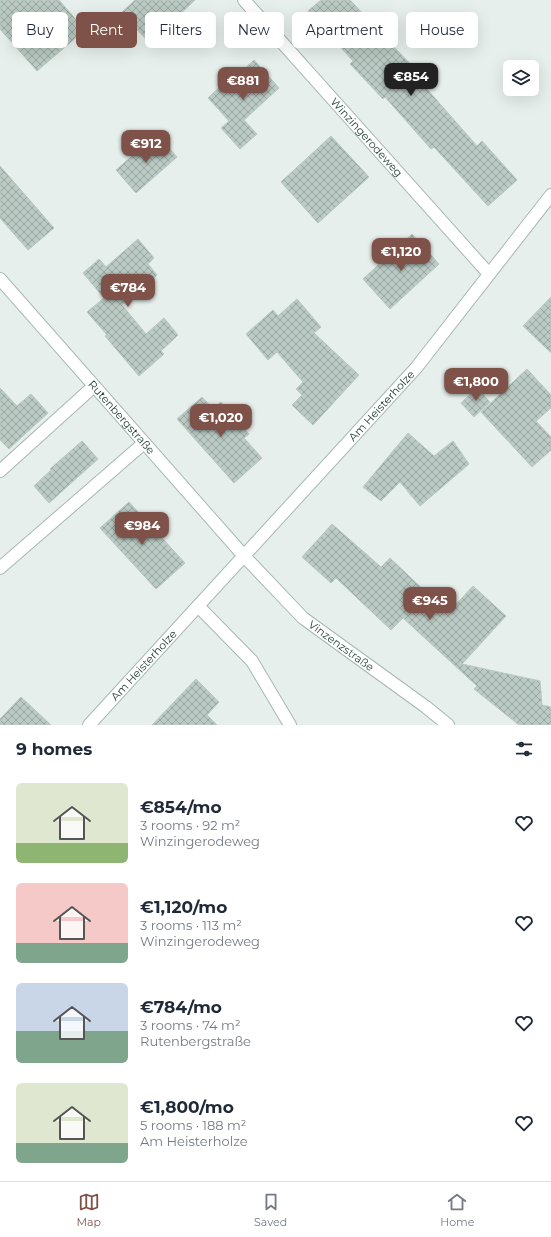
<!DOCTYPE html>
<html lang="en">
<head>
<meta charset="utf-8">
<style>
	:root { --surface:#fff; --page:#f6f6f7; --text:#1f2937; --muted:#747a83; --line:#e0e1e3; --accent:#7f5249 }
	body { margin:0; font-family:Montserrat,sans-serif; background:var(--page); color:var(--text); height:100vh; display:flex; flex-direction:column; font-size:15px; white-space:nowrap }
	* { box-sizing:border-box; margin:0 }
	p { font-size:13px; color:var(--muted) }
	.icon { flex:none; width:22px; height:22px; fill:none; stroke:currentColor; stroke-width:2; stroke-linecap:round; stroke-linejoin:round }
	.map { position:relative; height:725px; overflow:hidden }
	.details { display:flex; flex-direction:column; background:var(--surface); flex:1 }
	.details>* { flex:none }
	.top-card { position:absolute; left:12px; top:12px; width:527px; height:36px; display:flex; gap:8px }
	.buttons { position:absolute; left:503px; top:60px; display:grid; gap:8px }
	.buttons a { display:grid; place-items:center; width:36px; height:36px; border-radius:6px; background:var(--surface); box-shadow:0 4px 16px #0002; font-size:20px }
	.price { position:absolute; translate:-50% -34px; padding:0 9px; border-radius:8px; background:var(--accent); color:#fff; font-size:13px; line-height:26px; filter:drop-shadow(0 1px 2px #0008) }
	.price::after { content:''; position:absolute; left:50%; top:24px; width:12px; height:9px; margin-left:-6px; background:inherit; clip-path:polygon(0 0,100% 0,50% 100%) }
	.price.active { background:#222; color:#fff }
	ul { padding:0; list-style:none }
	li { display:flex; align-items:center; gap:12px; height:100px; padding:0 16px }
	li span { display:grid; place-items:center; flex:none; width:112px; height:80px; border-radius:6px; color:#555 }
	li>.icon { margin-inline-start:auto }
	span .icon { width:48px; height:48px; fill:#fffc; stroke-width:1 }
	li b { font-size:17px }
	h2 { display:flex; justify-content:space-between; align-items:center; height:48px; padding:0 16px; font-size:17px }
	.tag { padding:0 14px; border-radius:6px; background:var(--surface); box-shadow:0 4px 16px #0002; font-size:14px; line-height:36px }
	.tag.active { background:var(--accent); color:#fff }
	.tab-bar { display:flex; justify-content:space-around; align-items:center; height:56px; border-top:1px solid var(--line); background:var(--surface); font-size:11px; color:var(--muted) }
	.tab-bar a { display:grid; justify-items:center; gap:2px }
	.tab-bar .active { color:var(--accent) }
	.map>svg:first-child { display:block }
	.building { fill:url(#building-cross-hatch); stroke:#b8c9c2 }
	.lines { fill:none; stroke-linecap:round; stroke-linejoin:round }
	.lane-casing { stroke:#a8b8b2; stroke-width:14 }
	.street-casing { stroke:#a8b8b2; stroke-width:14 }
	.lane { stroke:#fff; stroke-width:12 }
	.street { stroke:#fff; stroke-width:12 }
	.labels { text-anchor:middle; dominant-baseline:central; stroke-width:4; stroke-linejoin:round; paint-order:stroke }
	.street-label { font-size:11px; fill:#24423a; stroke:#f7fbf9 }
</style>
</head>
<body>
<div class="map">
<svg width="551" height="725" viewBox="0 0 551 725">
	<defs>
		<pattern id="building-cross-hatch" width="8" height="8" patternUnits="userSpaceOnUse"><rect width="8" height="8" fill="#bbcac4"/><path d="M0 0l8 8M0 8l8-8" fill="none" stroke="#98a6a0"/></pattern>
	</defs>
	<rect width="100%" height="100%" fill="#e6efeb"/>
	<path class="building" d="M0,0H59L85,30L37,71L0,29Z
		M135,0H195L150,43L121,13Z
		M321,0H350L415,69L412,72L477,146L482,141L517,180L488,206L434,147L431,149L385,97L383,99L350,64L353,61L308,11Z
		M254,60L279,88L244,120L257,134L240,149L221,128L229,121L208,98L224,83L226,86Z
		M157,134L177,157L136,193L116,170Z
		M331,136L369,177L318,223L281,182Z
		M0,166L54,228L28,250L0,218Z
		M412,234L439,264L390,309L363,279Z
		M138,239L154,258L148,264L157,275L122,305L146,334L164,318L178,335L161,351L164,354L139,376L105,336L107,335L87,312L104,298L83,273L99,259L106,267Z
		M551,297V353L523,326Z
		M297,299L321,327L314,333L359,375L313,425L292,405L302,395L296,389L303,382L277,352L268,360L246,334L273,310L278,316Z
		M527,369L551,395V408L536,421L551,437V450L532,467L481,412Z
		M0,388L17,406L31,394L48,413L9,449L0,440Z
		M477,388L490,402L474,417L461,403Z
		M202,397L213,409L221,402L249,434L244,438L262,458L234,483L177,419Z
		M408,433L434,456L453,441L469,464L420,506L400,482L381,501L363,487Z
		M82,441L98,459L49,503L34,486L51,470L50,469Z
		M129,502L185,563L156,589L100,528Z
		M332,524L381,567L390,558L448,613L473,586L506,616L462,664L540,681L542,705L551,707V725H519L474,689L477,686L403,618L391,630L336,578L331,583L302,557Z
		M196,679L219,702L207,715L217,725H152Z
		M21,697L51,725H0V719Z"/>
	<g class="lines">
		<defs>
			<path id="lane" d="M0,471L94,386
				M0,568L144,443"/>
			<g id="street">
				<path id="s1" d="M244,0L489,274"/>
				<path id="s2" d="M0,279L244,556L303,618L426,707L448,725"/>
				<path d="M198,606L252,661L290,725"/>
				<path id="s3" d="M89,725L416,368L551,195"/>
			</g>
		</defs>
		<use href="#lane" class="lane-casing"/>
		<use href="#street" class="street-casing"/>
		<use href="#lane" class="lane"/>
		<use href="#street" class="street"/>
	</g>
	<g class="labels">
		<g class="street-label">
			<text stroke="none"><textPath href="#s1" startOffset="184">Winzingerodeweg</textPath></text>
			<text stroke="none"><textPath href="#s3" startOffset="433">Am Heisterholze</textPath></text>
			<text stroke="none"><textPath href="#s2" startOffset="184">Rutenbergstraße</textPath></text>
			<text stroke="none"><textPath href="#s2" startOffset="502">Vinzenzstraße</textPath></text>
			<text stroke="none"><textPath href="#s3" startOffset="81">Am Heisterholze</textPath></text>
		</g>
	</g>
</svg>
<div class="buttons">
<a><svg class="icon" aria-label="layers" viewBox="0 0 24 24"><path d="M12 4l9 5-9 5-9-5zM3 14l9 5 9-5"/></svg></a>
</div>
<b class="price active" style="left:411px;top:97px">€854</b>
<b class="price" style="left:243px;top:101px">€881</b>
<b class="price" style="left:146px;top:164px">€912</b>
<b class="price" style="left:401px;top:272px">€1,120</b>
<b class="price" style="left:128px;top:308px">€784</b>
<b class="price" style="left:476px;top:402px">€1,800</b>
<b class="price" style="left:221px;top:438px">€1,020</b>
<b class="price" style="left:142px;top:546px">€984</b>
<b class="price" style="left:430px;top:621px">€945</b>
<div class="top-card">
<a class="tag">Buy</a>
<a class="tag active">Rent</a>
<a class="tag">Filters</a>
<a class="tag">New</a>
<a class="tag">Apartment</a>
<a class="tag">House</a>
</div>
</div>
<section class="details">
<h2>9 homes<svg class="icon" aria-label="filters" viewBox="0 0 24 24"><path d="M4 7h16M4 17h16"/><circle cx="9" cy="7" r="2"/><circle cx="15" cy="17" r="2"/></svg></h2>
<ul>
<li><span style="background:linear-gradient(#dfe7d0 75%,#8fb573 0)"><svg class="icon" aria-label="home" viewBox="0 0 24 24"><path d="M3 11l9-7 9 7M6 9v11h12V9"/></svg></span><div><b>€854/mo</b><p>3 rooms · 92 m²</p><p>Winzingerodeweg</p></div><svg class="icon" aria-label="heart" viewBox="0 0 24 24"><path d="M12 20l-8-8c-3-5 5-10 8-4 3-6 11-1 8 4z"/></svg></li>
<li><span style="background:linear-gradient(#f6c9c9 75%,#7fa58c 0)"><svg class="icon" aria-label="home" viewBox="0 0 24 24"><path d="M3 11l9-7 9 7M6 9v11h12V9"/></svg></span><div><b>€1,120/mo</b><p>3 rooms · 113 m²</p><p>Winzingerodeweg</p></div><svg class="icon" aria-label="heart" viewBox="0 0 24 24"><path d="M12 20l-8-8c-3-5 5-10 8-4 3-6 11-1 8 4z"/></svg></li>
<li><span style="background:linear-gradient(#c9d6e8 60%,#7fa58c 0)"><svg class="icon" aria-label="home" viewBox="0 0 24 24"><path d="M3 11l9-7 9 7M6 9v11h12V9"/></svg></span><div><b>€784/mo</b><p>3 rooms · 74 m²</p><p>Rutenbergstraße</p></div><svg class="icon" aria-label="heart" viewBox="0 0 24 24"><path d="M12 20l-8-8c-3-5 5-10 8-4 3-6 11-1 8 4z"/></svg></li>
<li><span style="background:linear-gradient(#dfe7d0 75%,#7fa58c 0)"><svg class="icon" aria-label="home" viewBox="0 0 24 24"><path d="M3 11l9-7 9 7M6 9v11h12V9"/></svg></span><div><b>€1,800/mo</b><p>5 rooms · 188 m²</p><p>Am Heisterholze</p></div><svg class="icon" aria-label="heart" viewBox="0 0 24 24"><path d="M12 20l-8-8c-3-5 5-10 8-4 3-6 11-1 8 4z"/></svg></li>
</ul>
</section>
<nav class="tab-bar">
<a class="active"><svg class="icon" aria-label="map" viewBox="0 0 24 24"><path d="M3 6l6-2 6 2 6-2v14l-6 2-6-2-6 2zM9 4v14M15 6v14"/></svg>Map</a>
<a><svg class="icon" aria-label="saved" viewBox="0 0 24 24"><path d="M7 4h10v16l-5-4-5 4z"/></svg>Saved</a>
<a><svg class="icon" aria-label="home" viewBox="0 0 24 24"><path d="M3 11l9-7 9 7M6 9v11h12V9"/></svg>Home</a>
</nav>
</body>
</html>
